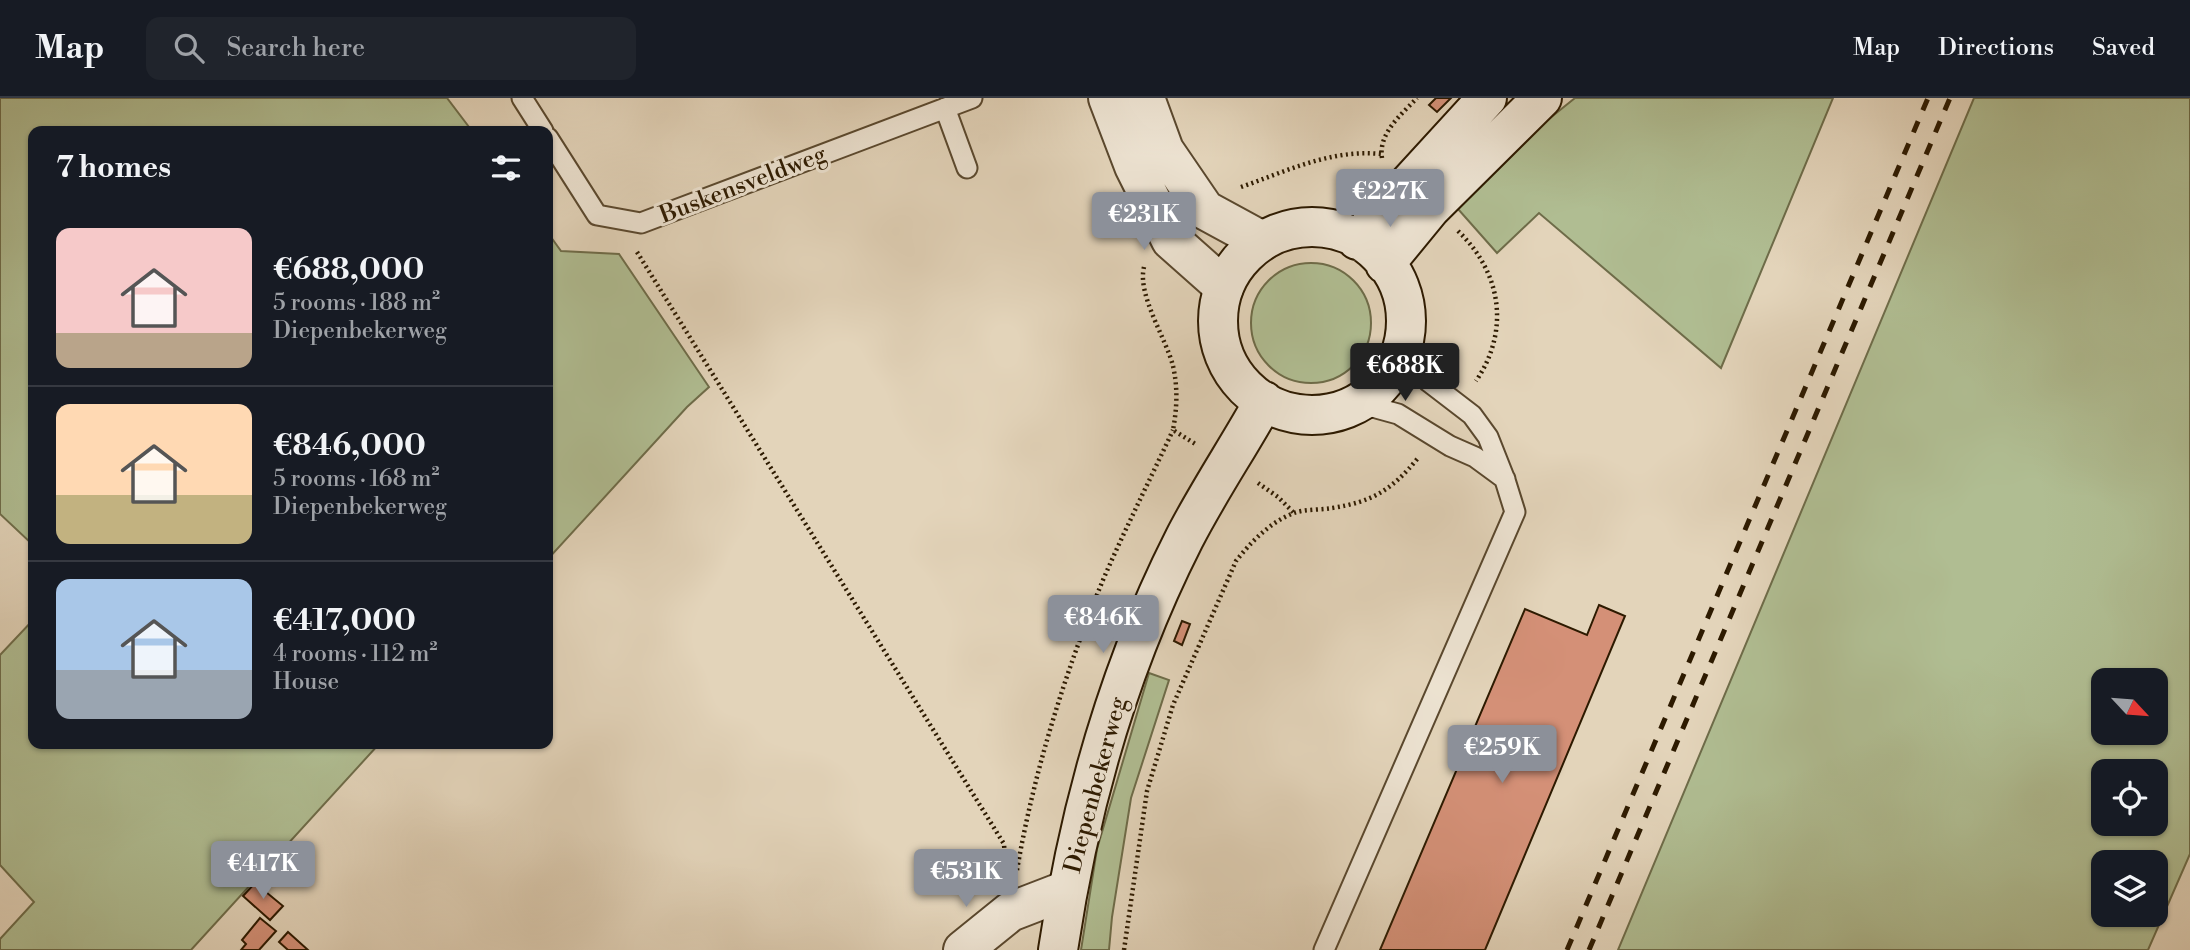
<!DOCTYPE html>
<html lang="en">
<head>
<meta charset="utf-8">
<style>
	:root { --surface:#171b24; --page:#20242c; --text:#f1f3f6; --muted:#9ea1a6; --line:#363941; --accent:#8c9099 }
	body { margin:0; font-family:"Libre Bodoni",serif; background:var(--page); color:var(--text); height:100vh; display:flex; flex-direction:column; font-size:26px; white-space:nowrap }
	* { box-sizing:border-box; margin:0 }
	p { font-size:23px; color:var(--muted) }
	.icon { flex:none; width:38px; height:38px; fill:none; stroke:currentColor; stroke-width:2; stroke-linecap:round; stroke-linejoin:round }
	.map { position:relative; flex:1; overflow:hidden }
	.sheet { position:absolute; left:28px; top:28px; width:525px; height:623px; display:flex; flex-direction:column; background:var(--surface); border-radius:14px; box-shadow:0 2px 5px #0004 }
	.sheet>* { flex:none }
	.needle { width:46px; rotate:116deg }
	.controls { position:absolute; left:2091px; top:570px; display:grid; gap:14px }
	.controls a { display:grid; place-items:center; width:77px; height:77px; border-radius:14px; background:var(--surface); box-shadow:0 2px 5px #0004; font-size:35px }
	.price { position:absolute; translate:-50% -60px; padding:0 16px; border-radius:7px; background:var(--accent); color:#fff; font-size:23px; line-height:46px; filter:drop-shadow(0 2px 4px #0008) }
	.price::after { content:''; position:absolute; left:50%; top:42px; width:21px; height:16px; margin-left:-10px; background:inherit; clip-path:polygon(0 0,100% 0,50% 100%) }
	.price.on { background:#222; color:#fff }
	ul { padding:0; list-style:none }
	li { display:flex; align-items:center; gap:21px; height:175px; padding:0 28px }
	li+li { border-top:2px solid var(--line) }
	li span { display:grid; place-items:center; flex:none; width:196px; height:140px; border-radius:14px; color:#555 }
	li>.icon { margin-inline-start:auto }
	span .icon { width:84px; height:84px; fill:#fffc; stroke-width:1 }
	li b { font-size:30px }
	h2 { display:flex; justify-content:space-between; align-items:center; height:84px; padding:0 28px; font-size:30px }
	header { display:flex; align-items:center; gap:42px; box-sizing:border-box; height:98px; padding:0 35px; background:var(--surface); border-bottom:2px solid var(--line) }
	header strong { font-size:33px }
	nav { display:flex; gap:38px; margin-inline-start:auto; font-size:24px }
	.search { width:490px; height:63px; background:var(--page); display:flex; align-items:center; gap:18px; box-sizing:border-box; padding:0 24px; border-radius:14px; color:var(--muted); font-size:26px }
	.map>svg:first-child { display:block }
	.green { fill:#b0bd92; stroke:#6e6c49; stroke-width:2; fill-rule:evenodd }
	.building { fill:#d49077; stroke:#2d1a00; stroke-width:2 }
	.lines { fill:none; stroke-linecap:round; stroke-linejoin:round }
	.service-casing { stroke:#5a482e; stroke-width:23 }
	.minor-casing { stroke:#5a482e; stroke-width:42 }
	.secondary-casing { stroke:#2d1a00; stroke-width:42 }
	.path { stroke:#2d1a00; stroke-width:4.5; stroke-dasharray:2 3.5; stroke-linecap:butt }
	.service { stroke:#ede3d2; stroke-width:19 }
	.minor { stroke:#ede3d2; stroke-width:38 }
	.secondary { stroke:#ede3d2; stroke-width:38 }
	.rail { stroke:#2d1a00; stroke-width:5; stroke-dasharray:12 12; stroke-linecap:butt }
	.labels { text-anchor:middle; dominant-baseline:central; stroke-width:6; stroke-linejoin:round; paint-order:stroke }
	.street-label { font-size:24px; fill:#2d1a00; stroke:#ede3d2 }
</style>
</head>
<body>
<header>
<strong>Map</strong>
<div class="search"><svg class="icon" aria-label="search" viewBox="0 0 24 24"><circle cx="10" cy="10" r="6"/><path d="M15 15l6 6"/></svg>Search here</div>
<nav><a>Map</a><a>Directions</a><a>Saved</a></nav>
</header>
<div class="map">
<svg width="2190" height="852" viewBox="0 0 2190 852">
	<rect width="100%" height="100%" fill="#e3d4ba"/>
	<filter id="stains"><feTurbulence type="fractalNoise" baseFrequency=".00286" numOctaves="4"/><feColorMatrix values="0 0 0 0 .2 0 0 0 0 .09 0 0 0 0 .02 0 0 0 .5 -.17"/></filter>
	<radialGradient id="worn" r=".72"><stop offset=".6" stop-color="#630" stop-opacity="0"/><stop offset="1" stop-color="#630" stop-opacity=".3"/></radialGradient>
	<path class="green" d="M0,0H447L472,33H33V447L0,416Z
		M1575,0H1833L1721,270L1539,115L1497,155L1458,111L1524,41Z
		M1974,0H2190V756L2148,852H1618ZM2104,583H2156V635H2104ZM2104,674H2156V726H2104ZM2104,765H2156V817H2104Z
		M548,135L561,153L619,156L709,289L687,309L548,461Z
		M1251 225a60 60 0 1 1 120 0a60 60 0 1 1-120 0Z
		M33,522V646H379L191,852H0V841L34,804L0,767V557Z
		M1149,575L1169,582L1131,700L1112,819L1109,852H1081L1097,751Z"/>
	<path class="building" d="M1436,0H1451L1437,14L1429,7Z
		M1599,507L1625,518L1485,852H1380L1525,511L1587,537Z
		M1182,523L1190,526L1182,547L1174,543Z
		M255,785L283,808L270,822L243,798Z
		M260,820L276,833L259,852H241L246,846L242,842Z
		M288,834L308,852H288L279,844Z"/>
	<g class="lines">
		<defs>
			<path id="service" d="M522,0L543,33
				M945,10L967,70
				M548,40L597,117L641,125L972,0
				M1358,305L1398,316L1450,348L1475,359L1505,381
				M1324,852L1515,414L1505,382L1488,339L1472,317L1429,284L1402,248"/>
			<path id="minor" d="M1108,0L1134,68L1171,142L1224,189
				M1145,0L1164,52L1205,112L1262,143
				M963,852L1010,814L1067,792"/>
			<path id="secondary" d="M1218 223a94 94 0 1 1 188 0a94 94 0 1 1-188 0Z
				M1357,142L1487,0
				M1385,166L1431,110L1542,0
				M1058,852C1079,711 1119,569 1184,441C1208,394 1238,350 1264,303"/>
		</defs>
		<use href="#service" class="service-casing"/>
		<use href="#minor" class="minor-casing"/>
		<use href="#secondary" class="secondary-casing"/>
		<path class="path" d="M1382,60C1378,35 1402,16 1417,0
			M1241,89C1287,73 1331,51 1381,56
			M1458,133C1502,175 1510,233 1476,283
			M637,154L1004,746L1006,775
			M1144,169C1137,197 1166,240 1173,268C1178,290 1177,310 1173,332L1197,347
			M1258,385L1278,399L1294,415
			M1017,772C1034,673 1065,575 1103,482C1125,431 1150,382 1173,332
			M1124,852L1147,693L1173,607L1236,463C1251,444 1270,424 1294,415C1305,411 1320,412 1332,410C1372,404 1392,392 1418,360"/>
		<use href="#service" class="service"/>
		<use href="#minor" class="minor"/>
		<use href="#secondary" class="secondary"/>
		<path class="rail" d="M1567,852L1928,0
			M1589,852L1950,0"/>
	</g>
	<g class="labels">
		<g class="street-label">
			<text transform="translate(743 87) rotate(-21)">Buskensveldweg</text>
			<text transform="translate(1096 687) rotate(-75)">Diepenbekerweg</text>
		</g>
	</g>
	<rect width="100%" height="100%" filter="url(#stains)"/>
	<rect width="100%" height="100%" fill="url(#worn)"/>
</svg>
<div class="controls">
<a><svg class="needle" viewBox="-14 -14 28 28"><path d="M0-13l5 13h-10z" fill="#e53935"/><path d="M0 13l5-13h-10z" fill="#9ea1a6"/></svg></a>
<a><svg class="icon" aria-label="locate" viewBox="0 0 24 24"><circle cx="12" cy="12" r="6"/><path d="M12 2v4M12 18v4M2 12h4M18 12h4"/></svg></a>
<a><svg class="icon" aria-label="layers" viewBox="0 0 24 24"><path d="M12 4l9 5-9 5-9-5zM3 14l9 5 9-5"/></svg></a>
</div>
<b class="price" style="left:1390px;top:131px">€227K</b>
<b class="price" style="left:1144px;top:154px">€231K</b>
<b class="price on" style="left:1405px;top:305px">€688K</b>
<b class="price" style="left:1103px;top:557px">€846K</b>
<b class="price" style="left:1502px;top:687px">€259K</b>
<b class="price" style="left:263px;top:803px">€417K</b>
<b class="price" style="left:966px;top:811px">€531K</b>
<section class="sheet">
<h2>7 homes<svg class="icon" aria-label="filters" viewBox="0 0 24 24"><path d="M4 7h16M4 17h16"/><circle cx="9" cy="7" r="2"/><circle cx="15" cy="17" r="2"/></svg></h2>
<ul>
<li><span style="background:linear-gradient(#f6c9c9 75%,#b9a48a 0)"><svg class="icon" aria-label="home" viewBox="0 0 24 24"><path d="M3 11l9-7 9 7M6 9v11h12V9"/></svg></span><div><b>€688,000</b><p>5 rooms · 188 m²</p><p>Diepenbekerweg</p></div></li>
<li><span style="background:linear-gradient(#ffd9b3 65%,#c2b280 0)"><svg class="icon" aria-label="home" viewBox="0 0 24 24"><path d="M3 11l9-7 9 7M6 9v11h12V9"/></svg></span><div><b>€846,000</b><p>5 rooms · 168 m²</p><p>Diepenbekerweg</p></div></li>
<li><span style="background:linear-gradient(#a9c7e8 65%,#9aa5b1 0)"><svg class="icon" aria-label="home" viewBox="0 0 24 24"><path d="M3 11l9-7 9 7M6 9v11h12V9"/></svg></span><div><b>€417,000</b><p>4 rooms · 112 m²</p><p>House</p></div></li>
</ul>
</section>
</div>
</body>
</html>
